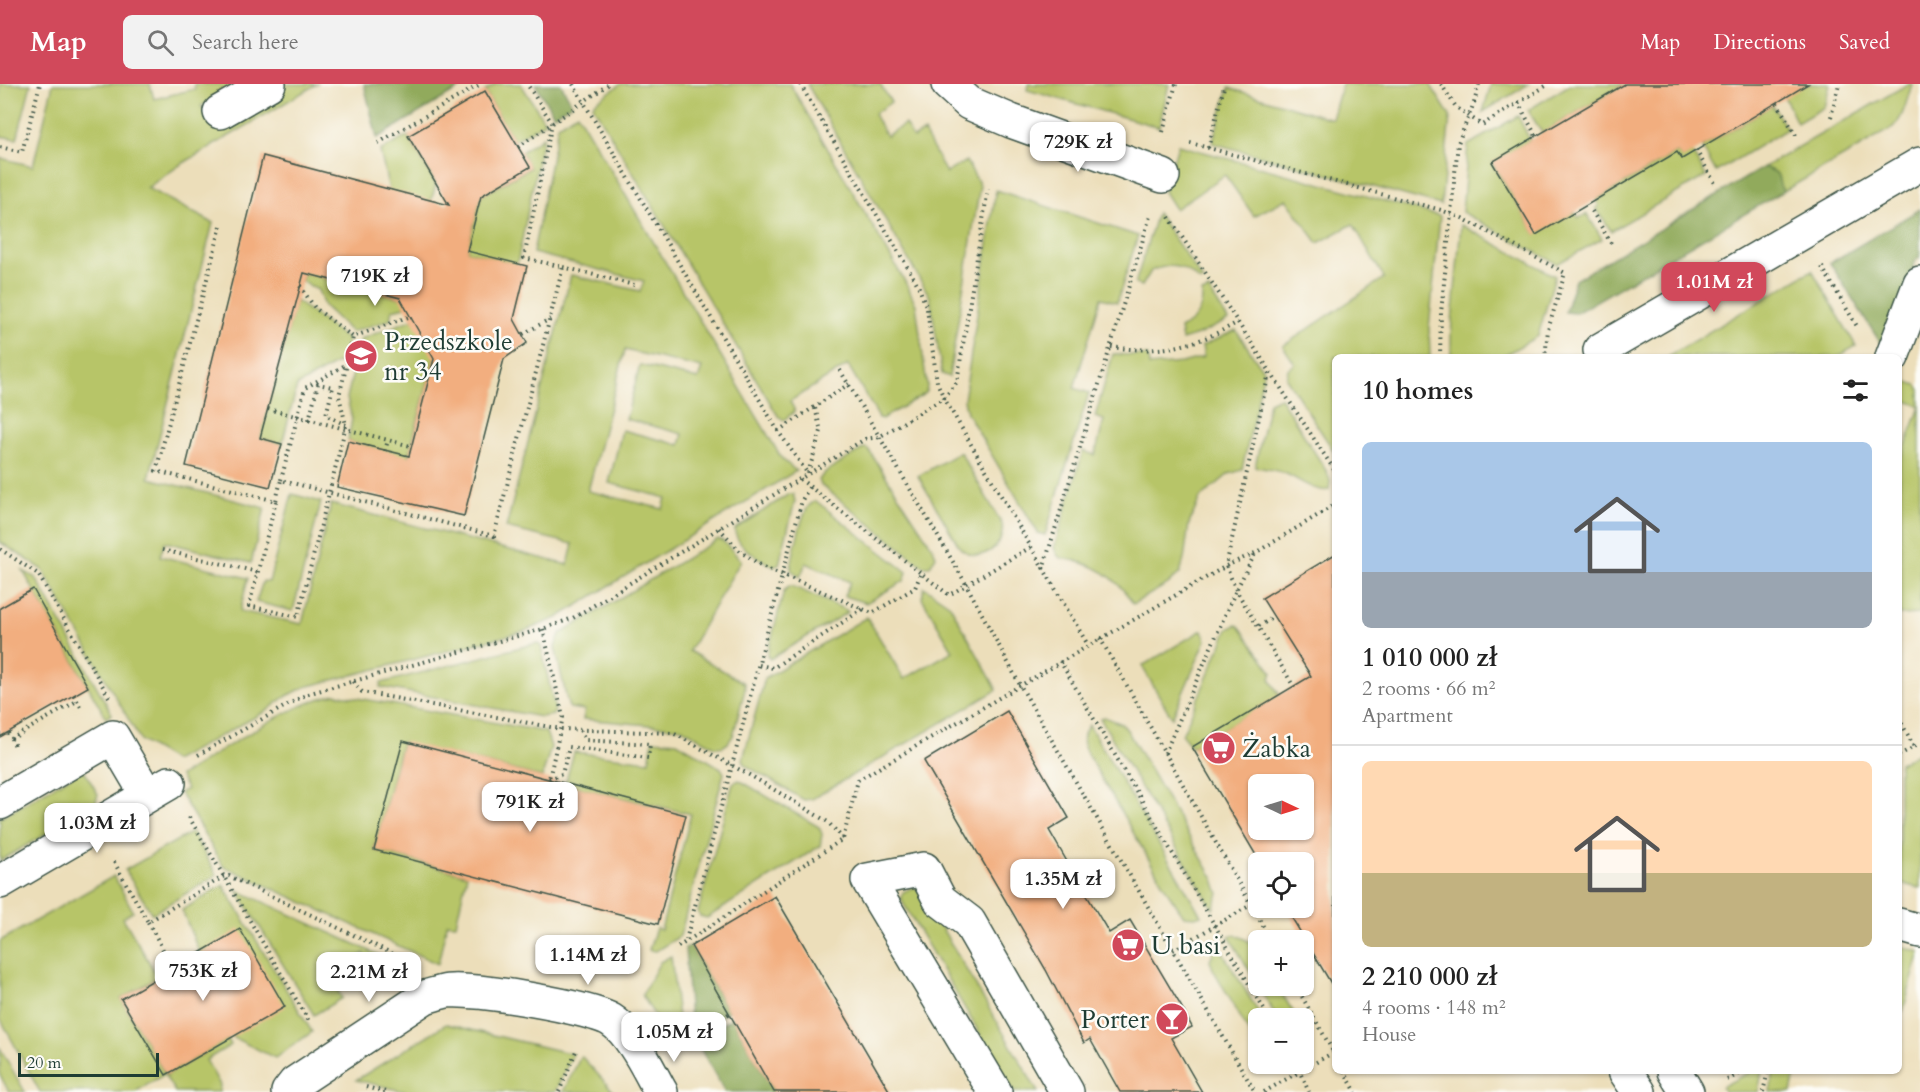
<!DOCTYPE html>
<html lang="en">
<head>
<meta charset="utf-8">
<style>
	:root { --surface:#fff; --page:#f2f2f2; --text:#222; --muted:#767676; --line:#e0e0e0; --accent:#d1495b }
	body { margin:0; font-family:Cardo,serif; background:var(--page); color:var(--text); height:100vh; display:flex; flex-direction:column; font-size:22px; white-space:nowrap }
	* { box-sizing:border-box; margin:0 }
	p { font-size:20px; color:var(--muted) }
	.icon { flex:none; width:33px; height:33px; fill:none; stroke:currentColor; stroke-width:2; stroke-linecap:round; stroke-linejoin:round }
	.map { position:relative; flex:1; overflow:hidden }
	.details { position:absolute; left:1332px; top:270px; width:570px; height:720px; display:flex; flex-direction:column; background:var(--surface); border-radius:9px; box-shadow:0 2px 4px #0004 }
	.details>* { flex:none }
	.needle { width:39px; rotate:94deg }
	.controls { position:absolute; left:1248px; top:690px; display:grid; gap:12px }
	.controls a { display:grid; place-items:center; width:66px; height:66px; border-radius:9px; background:var(--surface); box-shadow:0 2px 4px #0004; font-size:30px }
	.scale { position:absolute; left:18px; bottom:15px; width:141px; box-sizing:border-box; padding-left:6px; border:3px solid #1f3d34; border-top:0; font-size:16px; line-height:21px; white-space:nowrap; color:#1f3d34; -webkit-text-stroke:4px #fdfcf7; paint-order:stroke }
	.price { position:absolute; translate:-50% -51px; padding:0 14px; border-radius:12px; background:#fff; color:#222; font-size:20px; line-height:39px; filter:drop-shadow(0 2px 3px #0008) }
	.price::after { content:''; position:absolute; left:50%; top:36px; width:18px; height:14px; margin-left:-9px; background:inherit; clip-path:polygon(0 0,100% 0,50% 100%) }
	.price.current { background:var(--accent); color:#fff }
	ul { padding:0; list-style:none }
	li { display:grid; align-content:center; gap:12px; height:318px; padding:0 30px }
	li+li { border-top:2px solid var(--line) }
	li span { display:grid; place-items:center; height:186px; border-radius:9px; color:#555 }
	li>.icon { margin-inline-start:auto }
	span .icon { width:108px; height:108px; fill:#fffc; stroke-width:1 }
	li b { font-size:26px }
	h2 { display:flex; justify-content:space-between; align-items:center; height:72px; padding:0 30px; font-size:26px }
	header { display:flex; align-items:center; gap:36px; box-sizing:border-box; height:84px; padding:0 30px; background:var(--accent); color:#fff }
	header strong { font-size:28px }
	nav { display:flex; gap:33px; margin-inline-start:auto; font-size:21px }
	.search { width:420px; height:54px; background:var(--page); display:flex; align-items:center; gap:15px; box-sizing:border-box; padding:0 21px; border-radius:9px; color:var(--muted); font-size:22px }
	.map>svg:first-child { display:block }
	.green { fill:#b7c567; stroke:#6b814e; stroke-width:1.5; fill-rule:evenodd }
	.forest { fill:#91aa5c; stroke:#587448; stroke-width:1.5 }
	.building { fill:#f2ae7f; fill-rule:evenodd }
	.lines { fill:none; stroke-linecap:round; stroke-linejoin:round }
	.minor-casing { stroke:#3e5548; stroke-width:36 }
	.path { stroke:#3e5548; stroke-width:4; stroke-dasharray:1.5 4.5; stroke-linecap:butt }
	.minor { stroke:#fff; stroke-width:33 }
	.path-bridge { stroke:#3e5548; stroke-width:4; stroke-dasharray:1.5 4.5; stroke-linecap:butt }
	.labels { text-anchor:middle; dominant-baseline:central; stroke-width:5; stroke-linejoin:round; paint-order:stroke }
	.poi-label { font-size:26px; fill:#1f3d34; stroke:#fdfcf7; text-anchor:start }
</style>
</head>
<body>
<header>
<strong>Map</strong>
<div class="search"><svg class="icon" aria-label="search" viewBox="0 0 24 24"><circle cx="10" cy="10" r="6"/><path d="M15 15l6 6"/></svg>Search here</div>
<nav><a>Map</a><a>Directions</a><a>Saved</a></nav>
</header>
<div class="map">
<svg width="1920" height="1008" viewBox="0 0 1920 1008">
	<rect width="100%" height="100%" fill="#fdfcf7"/>
	<filter id="ink" filterUnits="userSpaceOnUse"><feTurbulence type="fractalNoise" baseFrequency=".0167" numOctaves="2"/><feDisplacementMap in="SourceGraphic" scale="12" xChannelSelector="R" yChannelSelector="G"/><feConvolveMatrix kernelMatrix="1 2 1 2 8 2 1 2 1" color-interpolation-filters="sRGB"/></filter>
	<filter id="wash" filterUnits="userSpaceOnUse"><feTurbulence type="fractalNoise" baseFrequency=".008" numOctaves="4" result="noise"/><feDisplacementMap in="SourceGraphic" scale="24" xChannelSelector="R" yChannelSelector="G"/><feGaussianBlur stdDeviation="1.35" result="paint"/><feColorMatrix in="noise" values="0 0 0 0 0 0 0 0 0 0 0 0 0 0 0 0 0 1.4 0 .05"/><feComposite in="paint" operator="in"/></filter>
	<g filter="url(#wash)">
		<rect width="100%" height="100%" fill="#ecdeba"/>
		<path class="green" d="M0,0H31L17,55L0,52Z
			M53,0H150L154,15L195,5L194,0H240L201,22L212,41L285,0H317L180,81L147,104L213,139L149,394L265,424L251,479L165,458L160,472L248,494L240,527L302,540L331,420L568,481L573,460L506,444L571,191L640,207L644,197L533,169L558,41L577,29L782,375L796,387L557,534L522,548L305,603L283,614L268,626L174,677L141,657L42,485L0,458V74L33,82ZM625,266L702,284L698,295L640,281L626,335L683,350L680,361L622,346L609,399L666,414L663,425L588,407Z
			M496,0H521L545,38L514,57L485,7Z
			M621,0H790L907,201L916,221L927,302L926,309L882,335L879,334L848,281L790,317L795,327L784,336L778,332L593,22L594,19Z
			M807,0H880L891,18L874,30L886,52L905,40L913,54L924,48L946,89L966,77L980,101L949,293L942,290L930,213Z
			M1028,0H1169L1159,43L1027,6Z
			M1342,0H1430L1450,32L1441,121L1212,59L1229,4L1332,35Z
			M1491,0H1529L1483,28Z
			M1571,0H1625L1542,49L1528,26Z
			M1794,0H1830L1824,23L1797,39L1782,8Z
			M1908,0H1912C1907,15 1904,33 1893,44L1784,107L1778,100L1777,90L1764,83Z
			M1772,21L1787,45L1716,88L1702,63Z
			M1518,32L1530,56L1492,79L1536,150L1574,128L1579,134L1587,130L1602,155L1557,180L1462,128L1468,61Z
			M408,52L436,100L420,156L389,106L380,67Z
			M543,53L517,180L467,167L481,112L530,84L521,68Z
			M1178,61L1440,132L1429,244L1430,273H1335V369L1286,294L1288,285L1295,280L1283,262L1384,194L1353,140L1318,159L1286,115L1254,132L1225,91L1175,125L1164,108Z
			M1677,68L1682,74L1692,68L1706,92L1611,147L1596,124L1599,122L1596,116Z
			M996,106L1138,152L1117,218L1101,214L1074,304L1089,309L1045,451L1038,449L967,329L964,316Z
			M1157,129L1203,196L1200,197C1184,182 1172,178 1151,187L1142,202L1135,200Z
			M1461,141L1555,192L1538,252L1501,273H1451V249Z
			M1812,186L1856,262L1837,273H1667Z
			M304,189L408,216L406,223L392,226L390,236L351,248L324,222L318,206L302,197Z
			M1209,206L1228,236L1198,251L1182,256L1180,245C1196,237 1203,226 1202,209Z
			M296,217L348,256L344,275L297,302L282,360L260,354Z
			M447,226L408,373L348,357L352,335L347,314L361,255L413,235Z
			M1236,246L1263,286V292L1242,386L1229,390L1200,414L1189,440L1184,475L1180,489L1168,500L1133,520C1117,492 1094,479 1061,474L1058,472L1054,464L1083,367L1095,371L1104,336L1095,333L1113,270L1148,272L1149,282L1182,279L1204,273L1202,262Z
			M1899,295L1917,301L1920,306V322L1899,314Z
			M1280,313L1327,388L1330,397L1329,406C1315,409 1297,394 1284,389C1274,386 1265,384 1255,383L1269,318Z
			M1920,323V530L1899,531V380Z
			M864,364L868,365L933,464L936,472L930,482H923L821,401L819,396L824,389Z
			M960,368L1002,440C1006,464 979,481 960,464L918,392Z
			M292,410L321,418L293,527L256,518L263,497L269,498Z
			M789,410H793L795,417L779,480L774,483C760,474 735,464 735,445Z
			M816,417L907,488L904,497L866,519L844,512L850,498L806,479L800,493L791,486C792,474 801,432 808,423C811,419 812,419 816,417Z
			M718,455L723,457L741,476L689,567L744,599L745,605L733,652L727,660L722,663H715L682,644L583,635L585,626L570,624L568,621L555,563L560,550Z
			M23,487L36,494L112,630L106,634Z
			M789,502H792L846,526L848,528L770,575L767,571L784,507Z
			M924,503L950,521L997,606L812,715L804,716L745,681L743,675L765,594L867,533L904,595L953,567L922,514Z
			M1236,541L1239,542L1272,588L1270,595L1280,612L1192,663L1182,651L1228,545Z
			M1202,546L1206,556L1172,634L1142,582Z
			M537,559L541,562L555,626L553,631L541,633L380,603L381,599Z
			M335,610L546,648L551,663L542,693L402,658L374,766L467,791L456,840L447,839L438,880L223,782L180,709L187,705L180,692C229,663 279,625 335,610Z
			M1104,633L1122,640L1127,646L1214,795L1219,810L1213,825L1100,634Z
			M1089,641L1201,831L1195,833L1184,832L1169,810L1085,666C1082,657 1083,648 1089,641Z
			M653,656L677,658L721,684L724,689L680,852L656,867L649,866L656,844L661,846L691,730L565,700L574,668L649,677Z
			M1920,668V804L1899,799V679Z
			M83,685L98,710L95,721L0,777V734Z
			M739,696L819,743L822,750L820,762L707,834L700,832L698,828L733,699Z
			M192,748L217,791L152,830L125,786Z
			M114,792L133,827L123,834L158,893L121,915L165,990L135,1008H40L0,934V857Z
			M223,801L312,948L275,974L234,954L182,826Z
			M913,803L919,805L1038,1008H1014L903,819L901,813L903,808Z
			M237,806L409,885L398,893L388,879L376,887L364,869L329,892L342,914L314,931Z
			M1235,851C1263,859 1258,877 1258,902H1277L1297,934H1277L1229,852Z
			M1217,859L1262,934H1258V964L1213,885L1210,876Z
			M1899,862L1920,868L1903,927L1899,926Z
			M671,872L680,951L667,952L642,911L660,878Z
			M446,940L573,970L555,1008H407L356,996Z
			M228,955L231,961L206,976L220,1001L219,1008H175L165,992Z
			M0,964L25,1008H9L0,991Z
			M581,972L614,1008H563Z
			M1752,987H1762L1758,1008H1725L1721,1003Z
			M1774,987H1796L1791,1008H1770Z"/>
		<path class="forest" d="M364,0H467L377,54Z
			M535,0H561L572,20L554,31Z
			M1764,83C1768,86 1775,86 1777,90C1781,96 1777,102 1784,107L1576,229L1565,228L1575,196Z
			M1920,125V173L1916,176L1883,263L1830,179Z
			M691,862L728,927L691,952L685,864Z
			M732,934L774,1008H725L696,957Z"/>
		<g id="blocks">
			<path class="building" d="M1625,0H1808L1682,75L1677,68L1536,151L1492,78Z
				M485,7L530,83L481,112L467,167L527,182L514,235L527,259L504,275L464,432L337,403L348,357L409,372L434,275L400,214L304,189L260,354L282,360L270,403L186,382L263,72L449,121L408,52Z
				M1335,470V906L1286,824H1304V778H1260L1192,663L1311,592L1262,514ZM1258,700H1304V746H1258Z
				M33,505L88,603L0,653V524Z
				M1007,627L1069,734L1049,746L1069,781L1109,849L1130,836L1181,922L1192,943L1171,954L1202,1008H1120L1090,955L1084,959L1046,886L924,677Z
				M403,657L686,731L658,840L374,766Z
				M775,812L890,1008H774L691,862Z
				M240,845L285,923L166,991L121,915Z"/>
		</g>
	</g>
	<g filter="url(#ink)">
		<use href="#blocks" fill-opacity="0" stroke="#3e5548" stroke-width="1.5"/>
		<g class="lines">
			<defs>
				<path id="minor" d="M948,0L969,19L1011,37L1163,92
					M220,28L269,0
					M1600,266L1920,80
					M1892,273L1920,199
					M0,719L113,653L147,711
					M0,798L169,699
					M1899,841L1920,847
					M1625,987L1639,1008
					M1674,987L1687,1008
					M288,1008L295,999L425,913C433,911 440,908 448,907C474,904 589,923 611,936C632,949 649,987 661,1008
					M995,1008L868,796L924,785L940,816L969,838L1067,1008"/>
			</defs>
			<use href="#minor" class="minor-casing"/>
			<path class="path" d="M573,0L778,347L808,390
				M1441,0L1456,23L1482,41L1549,0
				M1518,18L1536,52
				M1777,19L1797,53
				M1831,33L1839,0
				M1163,48L1176,0
				M378,59L481,0
				M1190,59L1441,126L1462,134L1565,189L1548,246L1545,273
				M0,63L22,68L40,0
				M518,63L609,0
				M1208,64L1224,3
				M1696,66L1716,101
				M1592,127L1612,161
				M1169,133L1335,387
				M221,142L156,387L276,417L281,396L494,452L563,183L524,174L552,39L527,0
				M563,183L638,202
				M1822,183L1858,244
				M300,202L315,224L353,253
				M523,250L550,235
				M1111,263C1160,270 1194,263 1238,238
				M1440,273L1441,229L1458,59L1474,19L1479,0
				M840,286L966,500L1020,601L1255,1008
				M1269,289L1226,482L1236,506L1294,603
				M309,336L318,300L333,303L326,331L346,341
				M778,347L849,300
				M385,367L388,356
				M808,389L821,347L815,324
				M800,395L949,511L1031,463L944,314L937,298L927,225L918,201L800,0
				M281,396L305,304L347,280L353,253L411,232
				M276,417L249,522L298,533L346,341L339,312L347,280
				M719,444L741,468L762,482L872,529L915,504L921,489
				M1031,463L1088,561
				M0,465L38,490L109,613
				M162,466L258,488
				M1043,485L1151,129
				M1259,542L1274,533
				M543,545L563,633L549,695
				M1100,554L1271,856
				M1060,577L1269,934
				M759,581L773,584L863,525
				M353,598L362,608L561,645L673,649L753,693L828,738L844,756
				M74,611L82,625
				M1899,634L1914,663
				M8,649L16,664
				M11,655L77,617
				M1165,669L1236,506L1255,470
				M198,671L307,610L543,545L573,534L865,355L879,353L944,314L957,298L988,105
				M1899,671L1920,660
				M549,695L562,690L569,663L648,674L650,660L585,656L580,646
				M189,733L310,939
				M114,778L148,838L223,793L229,792L406,876
				M148,838L173,884
				M686,856L802,416L810,402
				M678,863L843,755L858,696L1226,482L1255,469L1335,421
				M1173,866L1251,821
				M1296,902L1334,969
				M682,960L730,929
				M1296,980L1309,1008
				M1344,987L1356,1008
				M1727,996L1745,987
				M366,1003L386,1008
				M559,1008L576,967
				M1264,1008L1334,968
				M1763,1008L1768,987"/>
			<use href="#minor" class="minor"/>
			<path class="path-bridge" d="M268,325L411,362"/>
		</g>
	</g>
	<defs>
		<symbol id="school-disc" viewBox="-11 -11 22 22"><circle r="9.5" fill="#d1495b" stroke="#fdfcf7"/><path d="M0-5L7-2L0 1L-7-2ZM-4 1L0 2.5L4 1V4Q0 6-4 4Z" fill="#fff"/></symbol>
		<symbol id="supermarket-disc" viewBox="-11 -11 22 22"><circle r="9.5" fill="#d1495b" stroke="#fdfcf7"/><path d="M-6-5.5h2.5l.6 2H6L4.5 2H-2.5L-4.4-4H-6ZM-1.5 3.2a1.3 1.3 0 1 0 .1 0ZM3 3.2a1.3 1.3 0 1 0 .1 0Z" fill="#fff"/></symbol>
		<symbol id="bar-disc" viewBox="-11 -11 22 22"><circle r="9.5" fill="#d1495b" stroke="#fdfcf7"/><path d="M-6-5H6L.8 .8V4.5H3.5V6h-7V4.5H-.8V.8Z" fill="#fff"/></symbol>
	</defs>
	<g fill-rule="evenodd">
		<use href="#school-disc" x="342" y="253" width="38" height="38"/>
		<use href="#supermarket-disc" x="1200" y="645" width="38" height="38"/>
		<use href="#supermarket-disc" x="1109" y="842" width="38" height="38"/>
		<use href="#bar-disc" x="1153" y="916" width="38" height="38"/>
	</g>
	<g class="labels">
		<g class="poi-label">
			<text x="384" y="257">Przedszkole<tspan x="384" dy="30">nr 34</tspan></text>
			<text x="1242" y="664">Żabka</text>
			<text x="1151" y="861">U basi</text>
			<text x="1149" y="935" text-anchor="end">Porter</text>
		</g>
	</g>
</svg>
<div class="controls">
<a><svg class="needle" viewBox="-14 -14 28 28"><path d="M0-13l5 13h-10z" fill="#e53935"/><path d="M0 13l5-13h-10z" fill="#767676"/></svg></a>
<a><svg class="icon" aria-label="locate" viewBox="0 0 24 24"><circle cx="12" cy="12" r="6"/><path d="M12 2v4M12 18v4M2 12h4M18 12h4"/></svg></a>
<a>+</a>
<a>−</a>
</div>
<div class="scale">20 m</div>
<b class="price" style="left:1078px;top:89px">729K zł</b>
<b class="price" style="left:375px;top:223px">719K zł</b>
<b class="price current" style="left:1714px;top:229px">1.01M zł</b>
<b class="price" style="left:530px;top:749px">791K zł</b>
<b class="price" style="left:97px;top:770px">1.03M zł</b>
<b class="price" style="left:1063px;top:826px">1.35M zł</b>
<b class="price" style="left:588px;top:902px">1.14M zł</b>
<b class="price" style="left:203px;top:918px">753K zł</b>
<b class="price" style="left:369px;top:919px">2.21M zł</b>
<b class="price" style="left:674px;top:979px">1.05M zł</b>
<section class="details">
<h2>10 homes<svg class="icon" aria-label="filters" viewBox="0 0 24 24"><path d="M4 7h16M4 17h16"/><circle cx="9" cy="7" r="2"/><circle cx="15" cy="17" r="2"/></svg></h2>
<ul>
<li><span style="background:linear-gradient(#a9c7e8 70%,#9aa5b1 0)"><svg class="icon" aria-label="home" viewBox="0 0 24 24"><path d="M3 11l9-7 9 7M6 9v11h12V9"/></svg></span><div><b>1 010 000 zł</b><p>2 rooms · 66 m²</p><p>Apartment</p></div></li>
<li><span style="background:linear-gradient(#ffd9b3 60%,#c2b280 0)"><svg class="icon" aria-label="home" viewBox="0 0 24 24"><path d="M3 11l9-7 9 7M6 9v11h12V9"/></svg></span><div><b>2 210 000 zł</b><p>4 rooms · 148 m²</p><p>House</p></div></li>
</ul>
</section>
</div>
</body>
</html>
